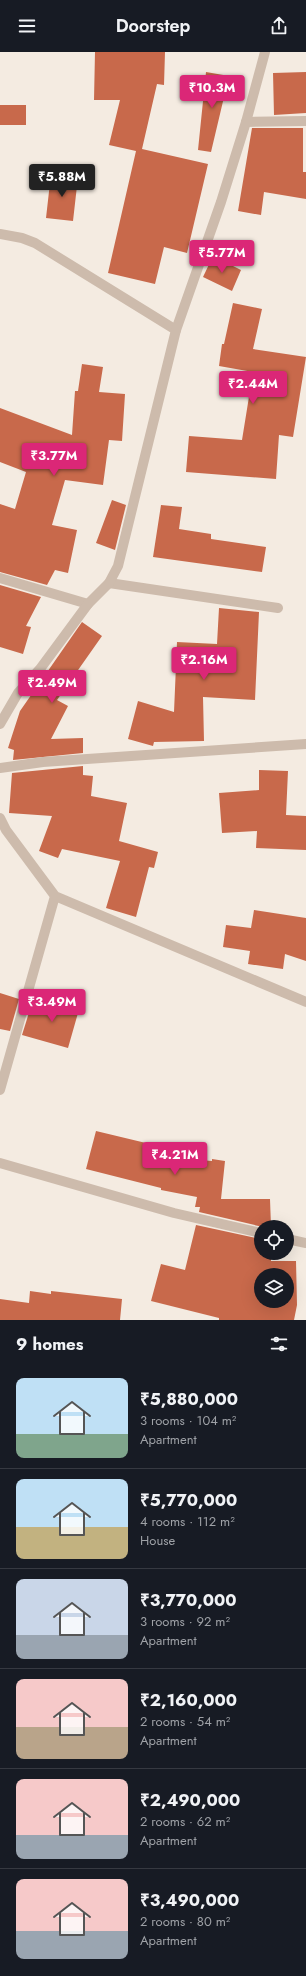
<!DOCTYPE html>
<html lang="en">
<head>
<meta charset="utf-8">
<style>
	:root { --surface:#171b24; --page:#20242c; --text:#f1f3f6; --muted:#9ea1a6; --line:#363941; --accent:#db2777 }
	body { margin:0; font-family:Jost,sans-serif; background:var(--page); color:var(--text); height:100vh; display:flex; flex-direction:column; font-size:15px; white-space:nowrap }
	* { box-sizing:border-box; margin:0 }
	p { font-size:13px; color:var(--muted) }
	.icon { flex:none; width:22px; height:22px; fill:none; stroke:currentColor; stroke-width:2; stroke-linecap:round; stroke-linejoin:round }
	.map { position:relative; height:1268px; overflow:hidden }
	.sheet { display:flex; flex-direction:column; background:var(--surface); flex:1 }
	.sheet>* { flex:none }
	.tools { position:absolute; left:254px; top:1168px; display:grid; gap:8px }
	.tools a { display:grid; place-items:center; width:40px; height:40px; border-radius:50%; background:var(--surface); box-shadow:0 4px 16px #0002; font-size:20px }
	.price { position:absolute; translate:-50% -34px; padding:0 9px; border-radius:4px; background:var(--accent); color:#fff; font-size:13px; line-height:26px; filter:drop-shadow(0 1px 2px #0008) }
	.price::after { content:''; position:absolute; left:50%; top:24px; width:12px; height:9px; margin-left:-6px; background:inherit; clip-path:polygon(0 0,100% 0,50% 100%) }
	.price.on { background:#222; color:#fff }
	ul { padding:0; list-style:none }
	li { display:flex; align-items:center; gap:12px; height:100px; padding:0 16px }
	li+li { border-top:1px solid var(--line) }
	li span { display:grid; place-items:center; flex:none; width:112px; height:80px; border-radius:8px; color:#555 }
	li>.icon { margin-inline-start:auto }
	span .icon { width:48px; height:48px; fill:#fffc; stroke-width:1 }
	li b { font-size:17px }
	h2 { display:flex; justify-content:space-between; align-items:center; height:48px; padding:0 16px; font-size:17px }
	header { display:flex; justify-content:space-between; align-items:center; height:52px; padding:0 16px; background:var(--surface); font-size:18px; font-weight:600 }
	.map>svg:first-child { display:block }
	.building { fill:#c8694b; fill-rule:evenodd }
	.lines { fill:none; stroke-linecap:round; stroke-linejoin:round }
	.minor { stroke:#cdbbac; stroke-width:10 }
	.tertiary { stroke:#cdbbac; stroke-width:10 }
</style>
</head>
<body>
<header><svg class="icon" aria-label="menu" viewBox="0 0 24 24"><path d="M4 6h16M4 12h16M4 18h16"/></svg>Doorstep<svg class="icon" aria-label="share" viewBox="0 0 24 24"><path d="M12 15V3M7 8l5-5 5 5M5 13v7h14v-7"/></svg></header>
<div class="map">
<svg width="306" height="1268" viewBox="0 0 306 1268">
	<rect width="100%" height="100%" fill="#f4ebe1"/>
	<path class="building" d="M95,0H165L164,33L157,32L142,97L208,112L187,201L164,195L155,232L108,221L136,99L109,93L120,48H94Z
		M206,20L229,24L211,100L198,98Z
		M306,20V61L274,63L273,21Z
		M0,53H26V73H0Z
		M252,76H303V120H306V147L264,140L261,163L238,159Z
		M51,122L78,125L73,169L46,166Z
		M213,204L241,218L232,239L203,225Z
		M233,251L262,257L253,297L306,305L293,385L279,383L276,427L186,420L189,384L242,388L253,320L219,314L222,292H224Z
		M82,312L103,315L99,340L125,342L122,389L109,388L103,433L65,428L52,473L77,478L68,521L55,518L47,533L0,520V452L15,457L26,420L0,410V356L72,383L75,339H78Z
		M112,448L126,453L115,498L96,491Z
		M161,453L182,455L179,477L211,482V487L266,495L262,520L153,505Z
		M0,533L41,545L26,574L31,575L23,602L0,595Z
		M219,556L259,560L255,648L203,645L204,689L154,690L153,694L128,687L138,649L174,660L177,590L217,592Z
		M82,570L102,584L57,648L68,654L51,687L83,686V701L13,708L14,698L8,696L20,659Z
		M83,714V723L93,724L91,744L127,751L119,789L158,800L154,816L149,815L136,865L106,856L120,809L62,797L58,806L39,799L52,764L9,761L12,721Z
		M259,718L288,719L286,763L306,764V798L256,796L257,779L222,781L219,741L259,738Z
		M254,858L306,866V909L285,902L283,917L248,912L250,899L223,895L226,873L251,876Z
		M0,941L19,947L10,979L0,977Z
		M54,946L80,954L68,996L22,983L32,951L51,956Z
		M96,1079L200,1104L199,1108L212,1109V1107L225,1109L221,1147H270L271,1175H263L199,1160L200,1155H195L197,1145L161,1138V1136L86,1117Z
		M196,1173L261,1187V1201H271V1209H296L297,1253L294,1268H219V1266L151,1249L161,1212L185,1218ZM261,1223H287V1249H261Z
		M30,1239L51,1242V1239L122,1247L120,1268H0V1247L29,1251Z"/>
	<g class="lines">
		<path class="minor" d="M246,70L306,69
			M0,182L22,186L35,191L176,278
			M0,526L88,552
			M109,531L278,556
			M0,766L6,778L55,844L0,1038
			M55,844L306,950
			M0,1111L174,1161L261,1181
			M287,1187L306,1191"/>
		<path class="tertiary" d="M0,672L18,641L40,617L88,552L109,531L118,514L176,278L221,150L246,70L265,0
			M0,716L43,710L306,692"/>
	</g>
</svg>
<div class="tools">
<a><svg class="icon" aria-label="locate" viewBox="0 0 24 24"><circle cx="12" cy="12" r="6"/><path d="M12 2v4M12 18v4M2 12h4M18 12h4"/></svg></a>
<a><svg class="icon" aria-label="layers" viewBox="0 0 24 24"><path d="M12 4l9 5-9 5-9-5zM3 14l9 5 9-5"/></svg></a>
</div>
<b class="price" style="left:212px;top:57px">₹10.3M</b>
<b class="price on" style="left:62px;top:146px">₹5.88M</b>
<b class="price" style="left:222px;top:222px">₹5.77M</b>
<b class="price" style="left:253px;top:353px">₹2.44M</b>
<b class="price" style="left:54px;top:425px">₹3.77M</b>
<b class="price" style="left:204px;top:629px">₹2.16M</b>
<b class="price" style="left:52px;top:652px">₹2.49M</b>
<b class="price" style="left:52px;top:971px">₹3.49M</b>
<b class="price" style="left:175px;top:1124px">₹4.21M</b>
</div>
<section class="sheet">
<h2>9 homes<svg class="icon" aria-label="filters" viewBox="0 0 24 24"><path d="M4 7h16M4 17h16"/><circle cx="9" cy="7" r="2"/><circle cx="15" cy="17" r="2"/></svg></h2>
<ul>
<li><span style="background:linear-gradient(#bfe0f5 70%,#7fa58c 0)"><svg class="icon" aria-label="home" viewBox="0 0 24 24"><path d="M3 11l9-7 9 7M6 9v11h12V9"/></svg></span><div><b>₹5,880,000</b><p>3 rooms · 104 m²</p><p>Apartment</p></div></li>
<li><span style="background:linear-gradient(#bfe0f5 60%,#c2b280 0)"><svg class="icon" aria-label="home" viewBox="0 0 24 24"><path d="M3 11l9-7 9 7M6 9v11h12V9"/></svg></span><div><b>₹5,770,000</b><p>4 rooms · 112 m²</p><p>House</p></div></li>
<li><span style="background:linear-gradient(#c9d6e8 70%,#9aa5b1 0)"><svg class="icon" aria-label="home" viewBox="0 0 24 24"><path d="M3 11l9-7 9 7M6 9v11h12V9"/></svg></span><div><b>₹3,770,000</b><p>3 rooms · 92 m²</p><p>Apartment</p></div></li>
<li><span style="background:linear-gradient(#f6c9c9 60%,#b9a48a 0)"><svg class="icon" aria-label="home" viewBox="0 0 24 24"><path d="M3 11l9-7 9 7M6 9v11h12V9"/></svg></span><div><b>₹2,160,000</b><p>2 rooms · 54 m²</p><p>Apartment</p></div></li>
<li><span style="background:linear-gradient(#f6c9c9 70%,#9aa5b1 0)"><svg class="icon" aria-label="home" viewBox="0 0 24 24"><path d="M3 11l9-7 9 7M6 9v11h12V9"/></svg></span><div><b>₹2,490,000</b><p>2 rooms · 62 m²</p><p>Apartment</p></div></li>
<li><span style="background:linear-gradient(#f6c9c9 65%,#9aa5b1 0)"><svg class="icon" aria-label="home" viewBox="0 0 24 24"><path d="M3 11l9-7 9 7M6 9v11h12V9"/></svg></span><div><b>₹3,490,000</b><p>2 rooms · 80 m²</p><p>Apartment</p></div></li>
</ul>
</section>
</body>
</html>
